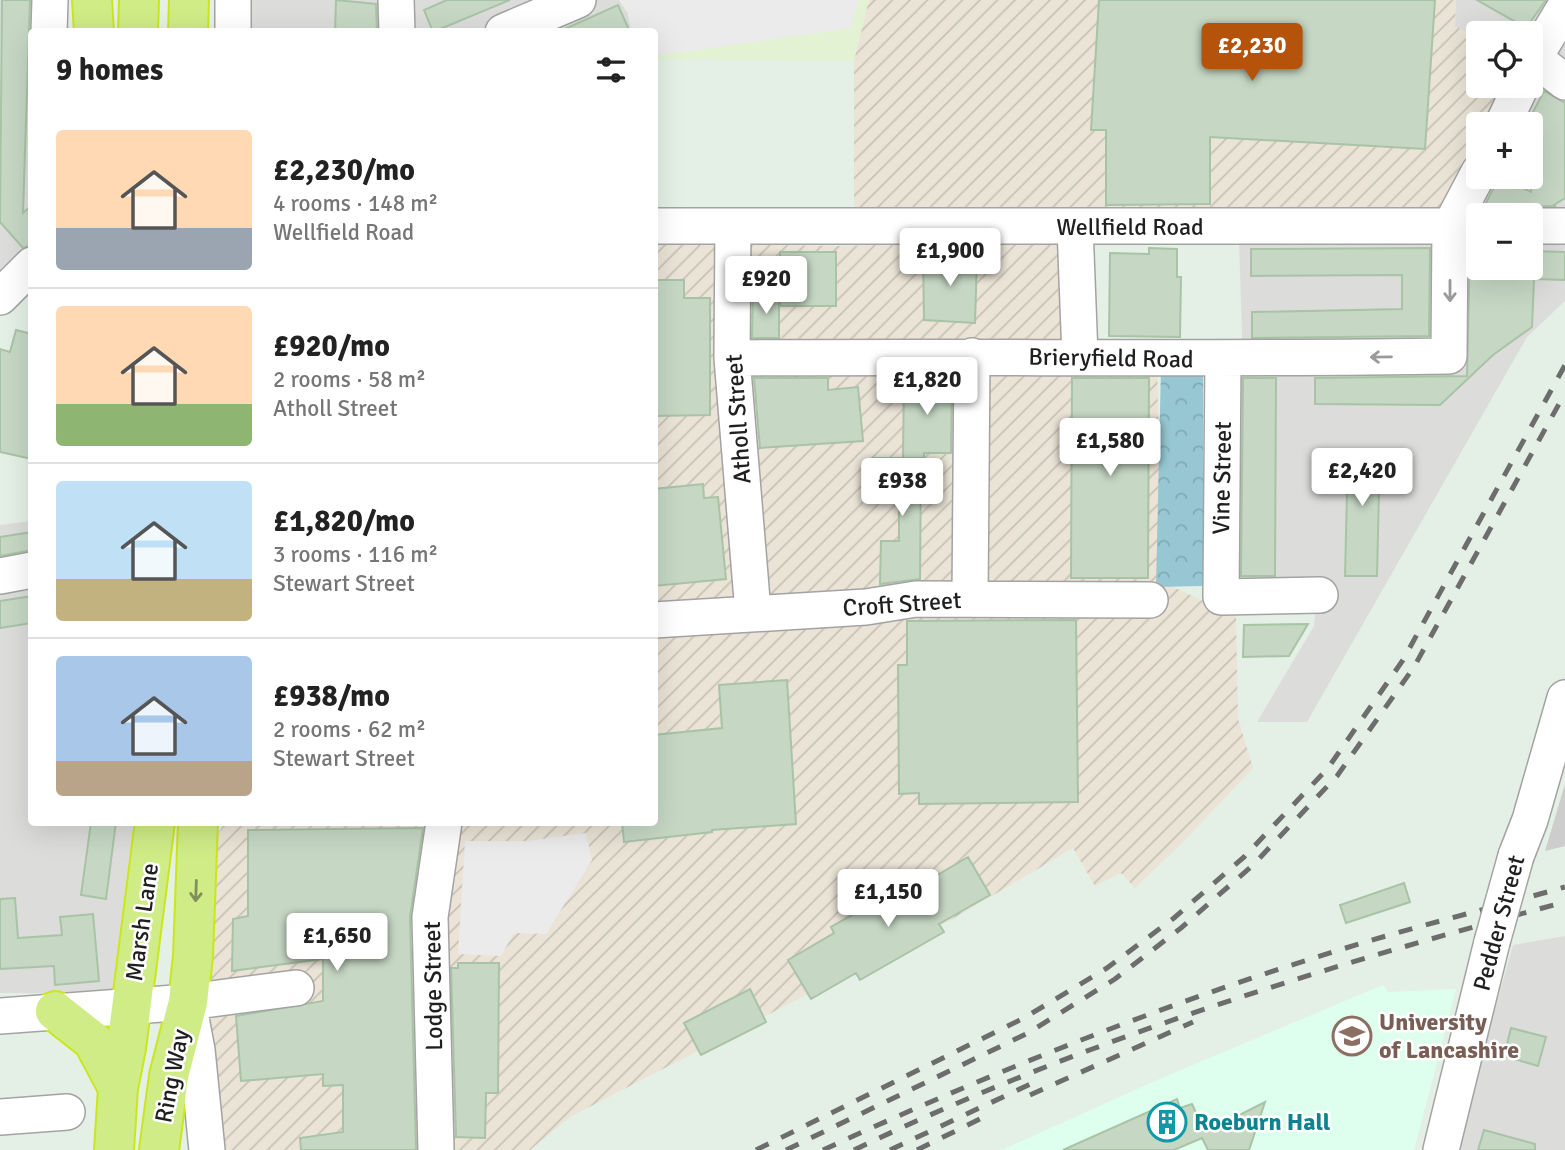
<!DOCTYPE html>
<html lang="en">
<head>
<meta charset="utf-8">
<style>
	:root { --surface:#fff; --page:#f6f6f6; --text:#222; --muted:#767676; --line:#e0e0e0; --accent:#b45309 }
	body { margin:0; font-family:Signika,sans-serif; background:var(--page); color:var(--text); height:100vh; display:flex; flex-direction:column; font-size:26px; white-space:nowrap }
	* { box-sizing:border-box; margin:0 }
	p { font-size:23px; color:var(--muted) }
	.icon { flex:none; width:38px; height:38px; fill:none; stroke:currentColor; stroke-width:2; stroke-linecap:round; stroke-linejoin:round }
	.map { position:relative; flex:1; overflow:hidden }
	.drawer { position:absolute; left:28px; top:28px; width:630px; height:798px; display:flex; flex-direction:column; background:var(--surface); border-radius:7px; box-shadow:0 7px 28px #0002 }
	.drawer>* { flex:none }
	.buttons { position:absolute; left:1466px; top:21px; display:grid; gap:14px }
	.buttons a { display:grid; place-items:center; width:77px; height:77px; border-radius:7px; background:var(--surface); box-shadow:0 7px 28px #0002; font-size:35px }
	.price { position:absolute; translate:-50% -60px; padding:0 16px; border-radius:7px; background:#fff; color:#222; font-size:23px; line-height:46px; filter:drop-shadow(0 2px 4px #0008) }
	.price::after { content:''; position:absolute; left:50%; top:42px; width:21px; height:16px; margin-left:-10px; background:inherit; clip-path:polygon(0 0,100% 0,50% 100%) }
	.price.on { background:var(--accent); color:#fff }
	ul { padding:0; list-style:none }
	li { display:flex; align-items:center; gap:21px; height:175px; padding:0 28px }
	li+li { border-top:2px solid var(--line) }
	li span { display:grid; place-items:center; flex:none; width:196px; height:140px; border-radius:7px; color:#555 }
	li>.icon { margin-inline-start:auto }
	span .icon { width:84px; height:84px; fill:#fffc; stroke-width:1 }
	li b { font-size:30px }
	h2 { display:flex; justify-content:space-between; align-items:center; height:84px; padding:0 28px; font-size:30px }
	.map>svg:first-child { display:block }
	.residential { fill:#dcdddb }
	.commercial { fill:#e2f2d2 }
	.industrial { fill:url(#industrial-furrows) }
	.education { fill:#deffee }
	.religious { fill:#cdcdcd }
	.forest { fill:url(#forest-crowns) }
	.parking { fill:#ebebeb }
	.building { fill:#c6d7c4; stroke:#a8c3a5; stroke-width:2 }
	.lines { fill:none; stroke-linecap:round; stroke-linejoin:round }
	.minor-casing { stroke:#a3a3a3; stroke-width:38 }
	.highway-casing { stroke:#cbe619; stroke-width:42 }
	.minor { stroke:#fff; stroke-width:35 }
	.highway { stroke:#cfec87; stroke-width:38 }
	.rail { stroke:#6d6d6d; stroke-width:5; stroke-dasharray:14 14; stroke-linecap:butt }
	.minor-bridge-casing { stroke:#a3a3a3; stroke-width:38; stroke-linecap:butt }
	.minor-bridge { stroke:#fff; stroke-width:35 }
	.oneway { stroke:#9a9a9a }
	.oneway2 { stroke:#809058 }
	.labels { text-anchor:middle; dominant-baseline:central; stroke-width:5; stroke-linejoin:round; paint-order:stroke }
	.street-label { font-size:24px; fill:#1f1f1f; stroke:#fff }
	.education-label { font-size:24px; font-weight:bold; fill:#785e54; stroke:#fff; text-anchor:start }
	.culture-label { font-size:24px; font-weight:bold; fill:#0d838f; stroke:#fff; text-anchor:start }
</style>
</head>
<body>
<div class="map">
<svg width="1565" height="1150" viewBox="0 0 1565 1150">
	<defs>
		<pattern id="industrial-furrows" width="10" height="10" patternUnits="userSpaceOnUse" patternTransform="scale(1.75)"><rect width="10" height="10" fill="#eae3d6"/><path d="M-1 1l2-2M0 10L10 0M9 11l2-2" fill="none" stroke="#c8c2b7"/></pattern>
		<pattern id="forest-crowns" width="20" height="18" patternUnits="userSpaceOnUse" patternTransform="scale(1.75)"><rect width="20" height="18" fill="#96c7d2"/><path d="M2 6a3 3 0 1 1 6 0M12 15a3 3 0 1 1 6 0" fill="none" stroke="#81aab4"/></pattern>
	</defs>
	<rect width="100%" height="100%" fill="#e4f0e6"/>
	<path class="residential" d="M0,0H41L40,31L32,32L31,255L0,276Z
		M248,0H619L628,13L631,31L248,32Z
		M1456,0H1565V214L1467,211L1485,177H1531V124H1512L1531,33H1479V39L1455,26Z
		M1531,240H1565V301L1527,337L1307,722H1257L1314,626L1318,585L1210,583L1209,369L1243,366L1239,241H1479V268H1531Z
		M31,521L32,822L136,823L115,994L0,993V525Z
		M1565,936V1150H1455L1513,945Z"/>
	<path class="commercial" d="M619,0H869L854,61L655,59L654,32L631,31L628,13Z"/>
	<path class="industrial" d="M869,0H1456L1455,26L1479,39V86H1531L1512,124H1479V177L1467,211L854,212V61Z
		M1088,236L1091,350L1157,353L1161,581L1236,617L1238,718L1253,768L1185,840L1135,888L1121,873L1095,886L1073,848L951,920L570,1117L530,1150H217L204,1045L216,837L225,822H654L655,244L847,246Z"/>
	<path class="education" d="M1383,985L1388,992L1456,989L1414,1150H1002L1155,1081Z"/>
	<path class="religious" d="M1565,784V846L1545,851Z"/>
	<path class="forest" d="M1203,366V586L1156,587L1161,367Z"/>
	<path class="parking" d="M619,0H859L851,28L655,56L654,32L631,31L628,13Z
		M586,833L592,860L546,934L514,933L501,956L458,954L465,841H527Z"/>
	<path class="building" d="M2,0H30L23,213L32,205V245L23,248L0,222Z
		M336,0L376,4L377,32H335Z
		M447,0H510L433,32L424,10Z
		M1099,0H1435L1425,149L1210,137V204L1106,205V130H1091Z
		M1477,0H1546L1526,28Z
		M618,5L630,32H558Z
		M1544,91L1565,103V198L1554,205L1556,206L1484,207L1499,177L1531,192V116Z
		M1149,248L1177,249V277H1181L1180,337L1109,336L1110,253L1149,254Z
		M1430,248L1429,336L1252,338V312L1402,309V275L1251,276V249Z
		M1470,250H1479V268H1531V251L1565,252V280L1534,279L1532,327L1493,355L1440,405L1315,404V378L1467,376Z
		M780,252H836V306H780Z
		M923,253L977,257L975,323L924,320Z
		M654,280H684V298H710V415L654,416Z
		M753,293H779V338H752Z
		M16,330L32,334V459L0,452V349L10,352Z
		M754,378H828V390L858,387L863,441L760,448Z
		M904,378H952L951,453H924V458H903Z
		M1072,378H1149L1148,578H1071Z
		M1243,378H1276L1275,576H1241Z
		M873,458H921L920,579L880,584L881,541H899V487H873Z
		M1327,460L1399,462V492L1379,491L1377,576H1345L1347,492L1326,491Z
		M703,484L704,498L718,497L726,579L654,586V489Z
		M32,532V550L0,556V537Z
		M32,596V623L0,628V601Z
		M1076,620L1078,802L919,804V793L899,794L898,665H907V621Z
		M1308,624L1289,656L1243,657L1244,625Z
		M787,680L796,824L712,830V832L624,842L622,822H654V735L722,728L719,685Z
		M91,822H116L106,899L81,895Z
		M423,828L410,917L416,1150H301L300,1138L343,1132V1085L323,1086V1074L241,1081L236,1016L323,1001V959L232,971L233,919L248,916V830Z
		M968,857L990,895L939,924L944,932L860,980L856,973L811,999L788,960L834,933L831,927L913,880L917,887Z
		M1404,883L1410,902L1346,923L1340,905Z
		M15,898L18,938L62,935L60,917L93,914L99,981L55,985L54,966L0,969V899Z
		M458,963H499L498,1093H486L485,1138L456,1137L451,968H458Z
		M750,989L766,1022L701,1055L684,1023Z
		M1511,1028L1546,1037L1538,1066L1504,1056Z
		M1177,1099L1180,1108L1192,1104L1199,1119L1218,1126L1265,1102L1249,1150H1208L1202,1138L1174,1150H1063Z
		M1484,1130L1535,1144V1150H1478Z"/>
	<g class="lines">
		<defs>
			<path id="minor" d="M396,0L397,32
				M49,32L50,0
				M233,32V0
				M503,32L578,0
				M1534,58L1565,82
				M1531,63L1565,7
				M1503,124L1521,86
				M654,226H1479
				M733,226L732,358L753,612
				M1531,226H1565
				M1075,227L1080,356
				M0,297L32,265
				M732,358C971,356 1210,360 1449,356L1450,227L1479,172
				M1223,360L1221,597L1320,595
				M0,576L32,570
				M970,598L972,356
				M654,620L866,607L916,599L1150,600
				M1516,856L1530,820L1565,698
				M188,1002L197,1050L207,1150
				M0,1016L188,1002L296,988
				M0,1117L67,1112
				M436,1150L430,917L444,822
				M1441,1150L1492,942"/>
			<path id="highway" d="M92,0L94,32
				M138,32L139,0
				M188,32L189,0
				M55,1011L93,1041L118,1088
				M114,1150L118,1088L126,1048L155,822
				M159,1150L169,1076L188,1002L193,956L198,822"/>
		</defs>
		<use href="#minor" class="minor-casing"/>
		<use href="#highway" class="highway-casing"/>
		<use href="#minor" class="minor"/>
		<use href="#highway" class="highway"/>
		<path class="rail" d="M1030,1095L1193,1022
			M756,1150L1024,1018L1107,968L1174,918L1244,857L1328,768L1403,660L1565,365
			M786,1150L1028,1033L1115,979L1181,928L1253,865L1337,776L1414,667L1565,393
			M823,1150C1005,1066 1194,992 1386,936C1446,919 1505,904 1565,887
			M854,1150C1081,1041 1322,967 1565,902
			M890,1150L1039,1080
			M917,1150L992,1113"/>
		<defs>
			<path id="minor-bridge" d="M1492,942L1516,856"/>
		</defs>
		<use href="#minor-bridge" class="minor-bridge-casing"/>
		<use href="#minor-bridge" class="minor-bridge"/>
	</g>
	<defs><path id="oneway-shaft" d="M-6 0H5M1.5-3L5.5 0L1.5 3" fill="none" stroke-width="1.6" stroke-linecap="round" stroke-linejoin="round" transform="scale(1.75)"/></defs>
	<g class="oneway">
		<use href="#oneway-shaft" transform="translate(1450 291) rotate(90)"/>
		<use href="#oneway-shaft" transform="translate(1381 357) rotate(179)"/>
	</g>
	<use class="oneway2" href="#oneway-shaft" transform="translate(196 891) rotate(92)"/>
	<defs>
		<symbol id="university-ring" viewBox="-11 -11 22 22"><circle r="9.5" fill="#fff" stroke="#8d6e63" stroke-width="1.5"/><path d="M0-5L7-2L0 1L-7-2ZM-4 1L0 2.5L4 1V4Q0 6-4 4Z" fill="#8d6e63"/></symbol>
		<symbol id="building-ring" viewBox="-11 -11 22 22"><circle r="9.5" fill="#fff" stroke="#0f9aa8" stroke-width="1.5"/><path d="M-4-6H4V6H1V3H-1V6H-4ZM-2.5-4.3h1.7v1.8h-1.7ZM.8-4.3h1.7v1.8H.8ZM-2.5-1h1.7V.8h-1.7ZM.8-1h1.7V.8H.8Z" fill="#0f9aa8"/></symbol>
	</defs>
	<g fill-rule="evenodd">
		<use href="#university-ring" x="1330" y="1014" width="44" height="44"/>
		<use href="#building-ring" x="1145" y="1100" width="44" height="44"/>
	</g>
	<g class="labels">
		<g class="street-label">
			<text x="1130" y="227">Wellfield Road</text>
			<text transform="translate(1111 358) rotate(1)">Brieryfield Road</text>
			<text transform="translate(738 419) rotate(-94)">Atholl Street</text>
			<text transform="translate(1222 478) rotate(-89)">Vine Street</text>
			<text transform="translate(902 604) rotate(-4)">Croft Street</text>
			<text transform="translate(142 922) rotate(-82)">Marsh Lane</text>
			<text transform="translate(1499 923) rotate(-75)">Pedder Street</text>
			<text transform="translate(433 986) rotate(-91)">Lodge Street</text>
			<text transform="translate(172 1076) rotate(-79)">Ring Way</text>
		</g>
		<g class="education-label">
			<text x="1379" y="1022">University<tspan x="1379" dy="28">of Lancashire</tspan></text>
		</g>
		<g class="culture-label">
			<text x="1194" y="1122">Roeburn Hall</text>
		</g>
	</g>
</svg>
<div class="buttons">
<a><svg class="icon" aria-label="locate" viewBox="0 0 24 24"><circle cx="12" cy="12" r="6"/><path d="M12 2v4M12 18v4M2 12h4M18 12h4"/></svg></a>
<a>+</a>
<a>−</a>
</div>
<b class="price on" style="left:1252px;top:83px">£2,230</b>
<b class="price" style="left:950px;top:288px">£1,900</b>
<b class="price" style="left:766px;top:316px">£920</b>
<b class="price" style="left:927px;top:417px">£1,820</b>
<b class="price" style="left:1110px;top:478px">£1,580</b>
<b class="price" style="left:1362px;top:508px">£2,420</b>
<b class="price" style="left:902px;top:518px">£938</b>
<b class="price" style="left:888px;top:929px">£1,150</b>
<b class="price" style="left:337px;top:973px">£1,650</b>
<section class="drawer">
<h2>9 homes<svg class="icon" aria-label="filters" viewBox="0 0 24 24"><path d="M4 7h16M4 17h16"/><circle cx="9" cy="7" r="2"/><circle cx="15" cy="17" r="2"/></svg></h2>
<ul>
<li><span style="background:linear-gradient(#ffd9b3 70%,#9aa5b1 0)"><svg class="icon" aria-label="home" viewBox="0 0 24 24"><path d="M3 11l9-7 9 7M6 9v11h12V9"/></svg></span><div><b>£2,230/mo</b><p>4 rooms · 148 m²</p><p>Wellfield Road</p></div></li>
<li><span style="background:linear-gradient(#ffd9b3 70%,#8fb573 0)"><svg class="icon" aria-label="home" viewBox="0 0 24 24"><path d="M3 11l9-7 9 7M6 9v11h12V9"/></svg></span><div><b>£920/mo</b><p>2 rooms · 58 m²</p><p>Atholl Street</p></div></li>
<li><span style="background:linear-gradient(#bfe0f5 70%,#c2b280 0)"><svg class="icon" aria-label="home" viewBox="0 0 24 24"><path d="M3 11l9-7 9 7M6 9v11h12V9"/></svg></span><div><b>£1,820/mo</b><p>3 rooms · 116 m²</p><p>Stewart Street</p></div></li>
<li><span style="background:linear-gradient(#a9c7e8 75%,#b9a48a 0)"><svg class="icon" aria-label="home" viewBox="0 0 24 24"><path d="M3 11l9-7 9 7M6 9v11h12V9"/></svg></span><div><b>£938/mo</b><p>2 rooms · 62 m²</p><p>Stewart Street</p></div></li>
</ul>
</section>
</div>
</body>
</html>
